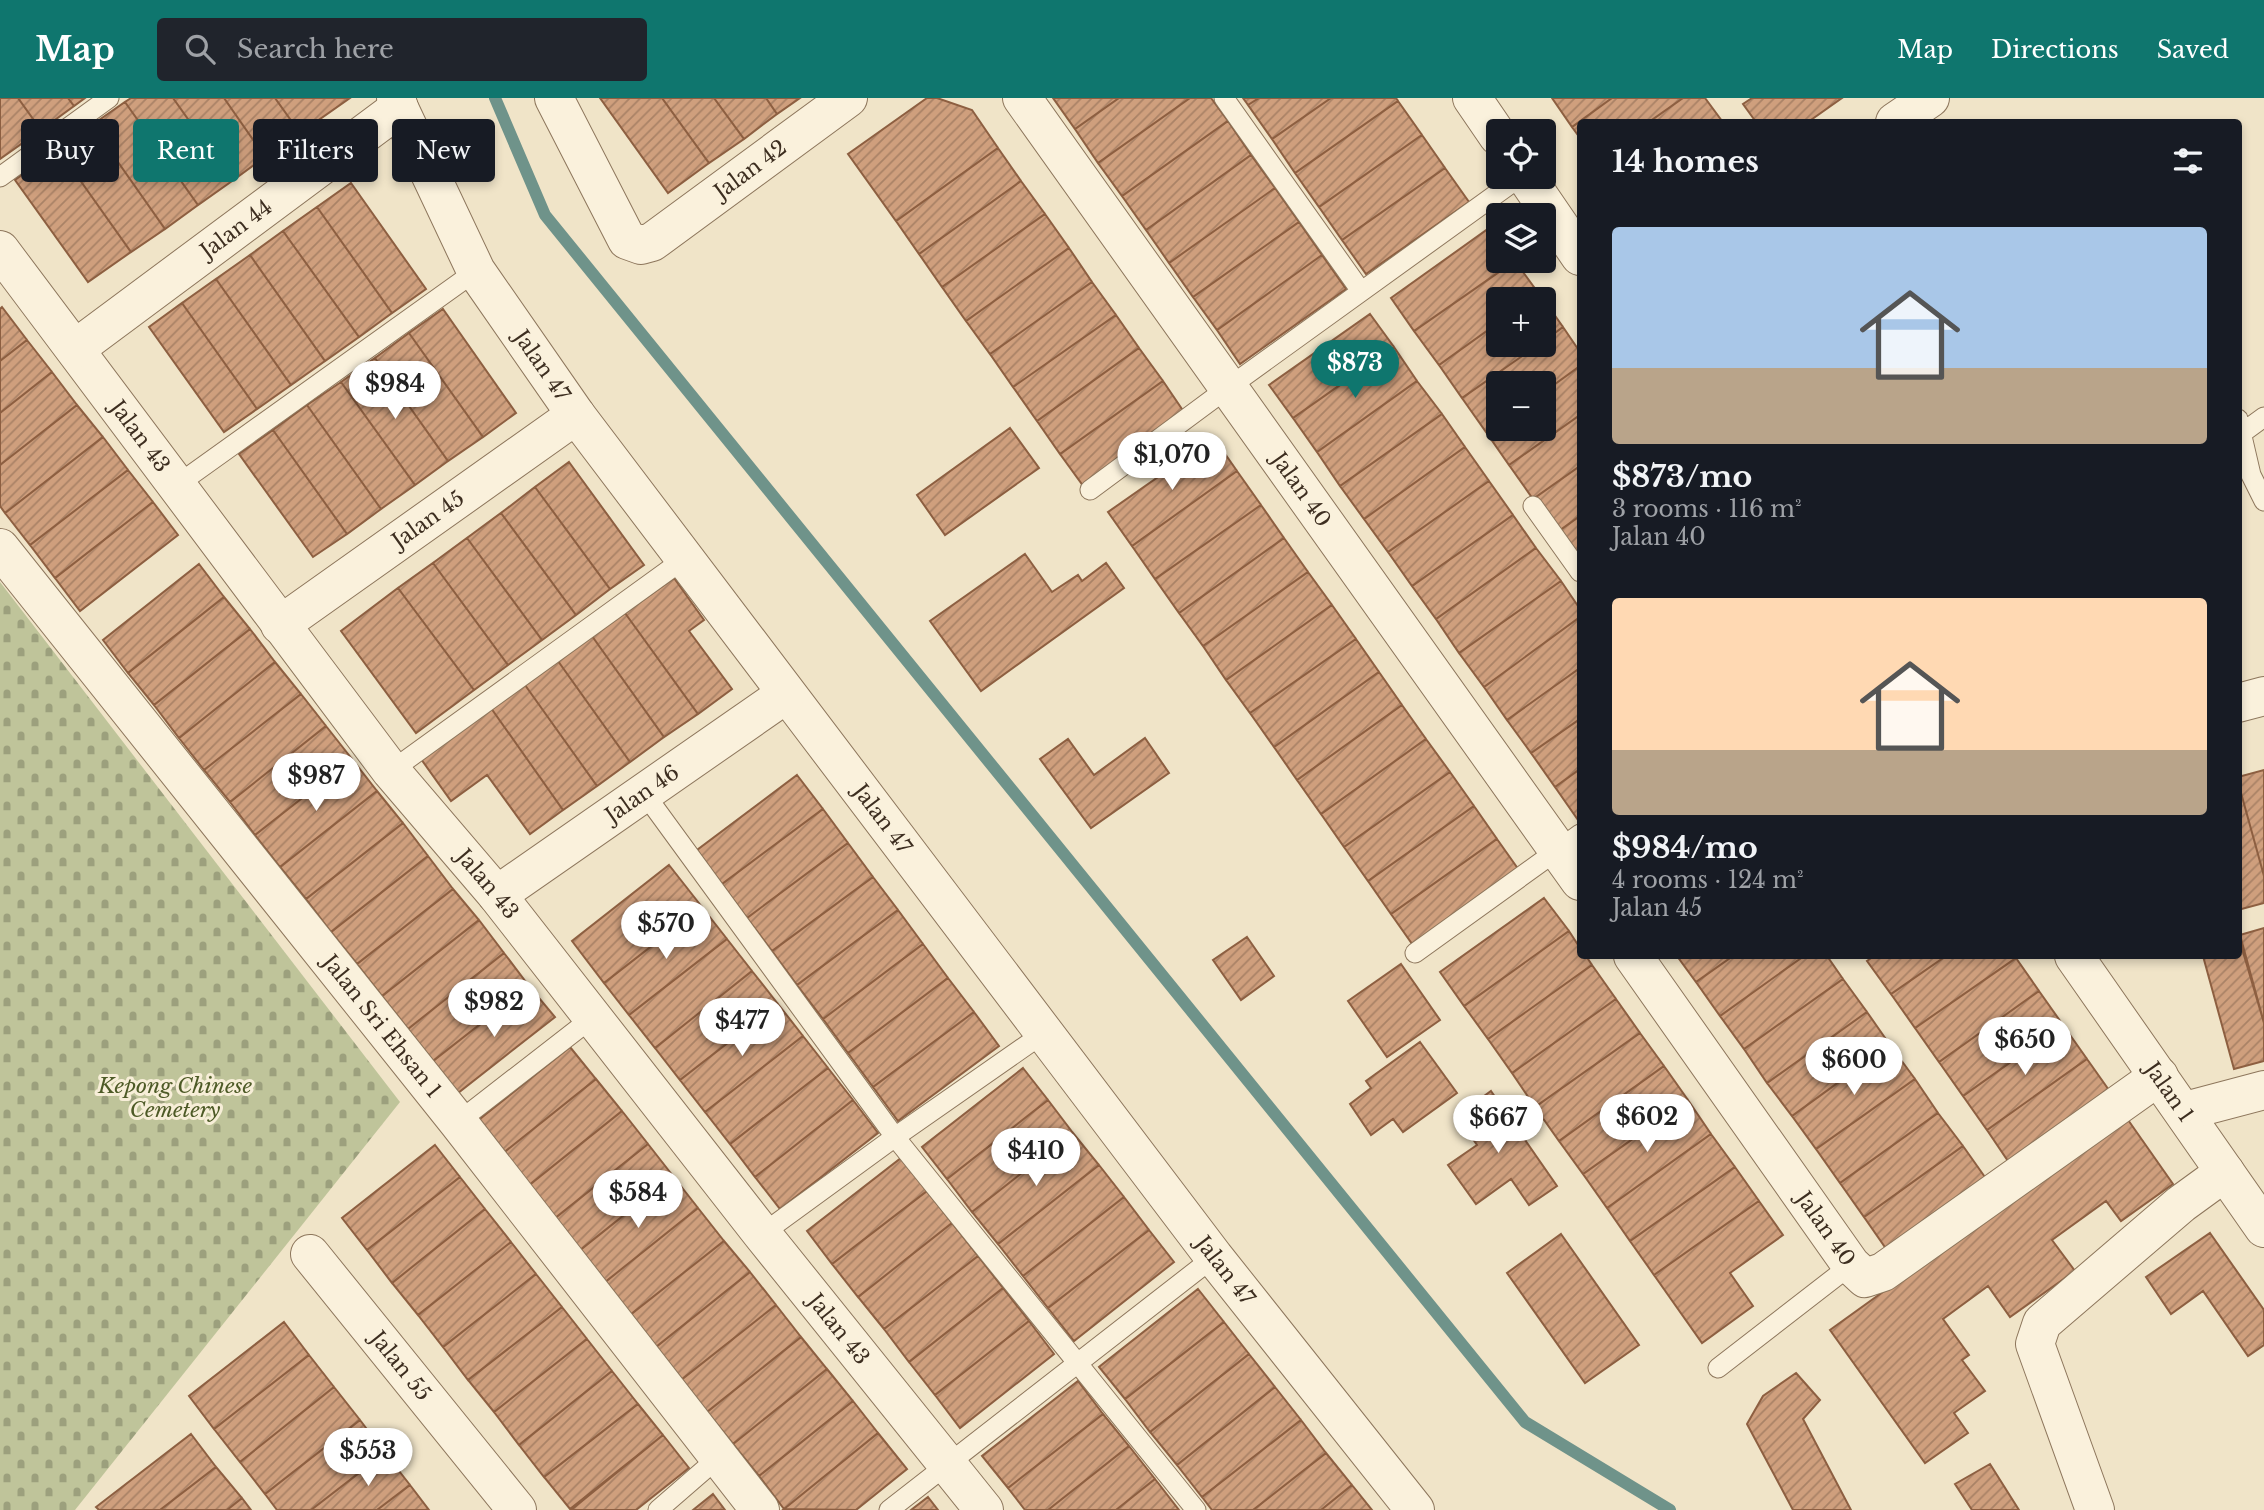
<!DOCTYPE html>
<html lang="en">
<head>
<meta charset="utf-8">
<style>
	:root { --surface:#171b24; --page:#20242c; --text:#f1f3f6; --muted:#9ea1a6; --accent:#0f766e }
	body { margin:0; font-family:"Libre Baskerville",serif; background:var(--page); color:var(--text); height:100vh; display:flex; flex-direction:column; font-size:26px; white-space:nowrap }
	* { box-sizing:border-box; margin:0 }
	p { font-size:23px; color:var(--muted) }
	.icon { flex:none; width:38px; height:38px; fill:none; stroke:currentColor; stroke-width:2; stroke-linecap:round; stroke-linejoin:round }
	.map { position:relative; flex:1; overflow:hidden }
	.drawer { position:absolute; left:1577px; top:21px; width:665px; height:840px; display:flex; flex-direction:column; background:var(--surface); border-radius:7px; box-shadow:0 4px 10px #0003 }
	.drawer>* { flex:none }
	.hud { position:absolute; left:21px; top:21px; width:665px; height:63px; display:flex; gap:14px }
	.controls { position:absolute; left:1486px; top:21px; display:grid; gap:14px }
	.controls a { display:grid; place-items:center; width:70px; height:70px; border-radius:7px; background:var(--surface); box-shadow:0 4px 10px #0003; font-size:35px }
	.price { position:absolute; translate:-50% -60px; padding:0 16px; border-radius:24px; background:#fff; color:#222; font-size:23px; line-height:46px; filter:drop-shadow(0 2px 4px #0008) }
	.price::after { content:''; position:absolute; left:50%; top:42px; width:21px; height:16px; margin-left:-10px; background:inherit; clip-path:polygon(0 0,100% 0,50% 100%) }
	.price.on { background:var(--accent); color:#fff }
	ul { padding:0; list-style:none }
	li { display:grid; align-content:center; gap:14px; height:371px; padding:0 35px }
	li span { display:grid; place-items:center; height:217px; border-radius:7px; color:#555 }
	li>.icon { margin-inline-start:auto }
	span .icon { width:126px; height:126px; fill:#fffc; stroke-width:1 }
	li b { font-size:30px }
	h2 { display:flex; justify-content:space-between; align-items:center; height:84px; padding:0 35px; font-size:30px }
	.chip { padding:0 24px; border-radius:7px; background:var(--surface); box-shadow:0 4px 10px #0003; font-size:24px; line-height:63px }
	.chip.on { background:var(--accent); color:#fff }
	header { display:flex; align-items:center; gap:42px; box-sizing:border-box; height:98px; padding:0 35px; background:var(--accent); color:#fff }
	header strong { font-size:33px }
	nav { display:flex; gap:38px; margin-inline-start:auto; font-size:24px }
	.search { width:490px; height:63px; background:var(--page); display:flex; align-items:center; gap:18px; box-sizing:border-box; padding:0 24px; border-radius:7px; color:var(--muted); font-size:26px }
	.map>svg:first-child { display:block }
	.cemetery { fill:url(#cemetery-stones) }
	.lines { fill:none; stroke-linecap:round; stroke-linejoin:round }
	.stream { stroke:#6f938a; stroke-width:12 }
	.building { fill:url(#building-hatch); stroke:#8d5f41; stroke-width:2 }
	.lane-casing { stroke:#8d765c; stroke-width:21 }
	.street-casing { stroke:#8d765c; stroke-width:40 }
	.lane { stroke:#faf1dc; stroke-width:19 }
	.street { stroke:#faf1dc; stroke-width:38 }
	.labels { text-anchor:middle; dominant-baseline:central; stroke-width:6; stroke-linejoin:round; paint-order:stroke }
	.street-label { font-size:21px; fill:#3d2e20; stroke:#f7eed8 }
	.park-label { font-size:21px; font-style:italic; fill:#4d5a26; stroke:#f7eed8 }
</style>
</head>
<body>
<header>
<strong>Map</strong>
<div class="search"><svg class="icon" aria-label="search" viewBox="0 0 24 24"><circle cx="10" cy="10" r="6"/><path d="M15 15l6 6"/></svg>Search here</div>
<nav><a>Map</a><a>Directions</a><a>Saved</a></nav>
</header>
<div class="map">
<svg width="2264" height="1412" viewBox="0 0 2264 1412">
	<defs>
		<pattern id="cemetery-stones" width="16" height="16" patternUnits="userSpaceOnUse" patternTransform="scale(1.75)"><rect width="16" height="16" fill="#bfc49a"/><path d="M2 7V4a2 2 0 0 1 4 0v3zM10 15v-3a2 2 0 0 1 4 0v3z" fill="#9ca07d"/></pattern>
		<pattern id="building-hatch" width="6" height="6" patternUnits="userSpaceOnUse" patternTransform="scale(1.75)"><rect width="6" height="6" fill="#cf9f7d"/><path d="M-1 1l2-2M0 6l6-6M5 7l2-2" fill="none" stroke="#a98266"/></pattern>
	</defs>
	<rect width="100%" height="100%" fill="#f0e4c8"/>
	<path class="cemetery" d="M0,484L400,1004L75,1412H0Z"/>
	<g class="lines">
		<path class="stream" d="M495,0L545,117L1525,1324L1670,1412"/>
	</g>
	<path class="building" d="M0,0H18L41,32L0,61Z
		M18,0H68L74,8L41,32Z
		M68,0H85L74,8Z
		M131,0H173L232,83L198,107L125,4Z
		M173,0H224L265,59L232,83Z
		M224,0H275L300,35L265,59Z
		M275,0H350L300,35Z
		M600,0H662L709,65L668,95Z
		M662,0H714L744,41L709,65Z
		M714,0H766L777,16L744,41Z
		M766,0H800L777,16Z
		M927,0H937L972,12L998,50L896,123L848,56Z
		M1053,0H1119L1075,31Z
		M1119,0H1190L1098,65L1075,31Z
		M1190,0H1211L1228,23L1122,98L1098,65Z
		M1243,0H1259L1248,7Z
		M1259,0H1331L1272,41L1248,7Z
		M1331,0H1396L1398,3L1295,75L1272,41Z
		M1552,0H1612L1572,29Z
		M1612,0H1683L1649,24H1580V40L1572,29Z
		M1683,0H1705L1722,23L1649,24Z
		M1752,0H1842L1808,24H1756L1743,6Z
		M1398,3L1422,37L1319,109L1295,75Z
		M125,4L198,107L165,131L92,27Z
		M1228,23L1251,57L1146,132L1122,98Z
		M92,27L165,131L131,154L58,51Z
		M1422,37L1445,70L1342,142L1319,109Z
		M998,50L1021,83L919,156L896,123Z
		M58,51L131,154L88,184L15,82Z
		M1251,57L1275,90L1169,165L1146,132Z
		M1445,70L1469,104L1366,176L1342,142Z
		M1021,83L1045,116L942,189L919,156Z
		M351,85L426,191L392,215L317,109Z
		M1275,90L1299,124L1193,199L1169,165Z
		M317,109L392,215L359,239L283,133Z
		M1045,116L1069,150L966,223L942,189Z
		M1299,124L1322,157L1217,232L1193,199Z
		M1492,128L1498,137V163H1515L1414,233L1391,200Z
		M283,133L359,239L325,263L250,157Z
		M1069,150L1092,184L990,256L966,223Z
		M250,157L325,263L291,287L216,181Z
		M1322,157L1346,191L1240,266L1217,232Z
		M1515,163L1539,196L1531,201H1498V225L1439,267L1414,233Z
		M216,181L291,287L257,311L182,205Z
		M1092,184L1116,217L1013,289L990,256Z
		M1544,202L1563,229L1544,243Z
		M182,205L257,311L224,334L149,229Z
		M2,209L27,242L0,263V211Z
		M443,211L516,315L483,339L409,235Z
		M1370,216L1394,249L1293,320L1269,287Z
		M1116,217L1139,250L1037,323L1013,289Z
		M1498,225V247H1538L1462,300L1439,267Z
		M1563,229L1580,254V268L1544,294V285H1498V325L1486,334L1462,300L1538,247H1544V243Z
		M409,235L483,339L448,363L375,260Z
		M27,242L52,274L0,315V263Z
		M1394,249L1417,283L1317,354L1293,320Z
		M1139,250L1163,283L1060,356L1037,323Z
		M375,260L448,363L415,387L341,284Z
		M1580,268V317L1509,367L1486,334L1498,325V331H1544V294Z
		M52,274L77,307L0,367V315Z
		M1163,283L1186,317L1084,389L1060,356Z
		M1417,283L1442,316L1340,388L1317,354Z
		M341,284L415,387L381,411L307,307Z
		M77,307L103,339L5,415L0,408V367Z
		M307,307L381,411L347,436L273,332Z
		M1442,316L1465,349L1364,421L1340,388Z
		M1580,317V368L1533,401L1509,367Z
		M1010,330L1039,370L945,437L917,397Z
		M273,332L347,436L313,459L239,356Z
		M103,339L128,372L30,447L5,415Z
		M1214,340L1237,373L1132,448L1108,414Z
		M1465,349L1489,383L1388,454L1364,421Z
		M569,364L644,467L610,491L535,389Z
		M1580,368V418L1556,435L1533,401Z
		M128,372L153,404L55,480L30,447Z
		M1237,373L1261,407L1155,481L1132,448Z
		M1489,383L1513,417L1412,488L1388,454Z
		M535,389L610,491L576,517L501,415Z
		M153,404L178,437L80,513L55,480Z
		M1261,407L1284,440L1179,515L1155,481Z
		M501,415L576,517L542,542L467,440Z
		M1513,417L1536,450L1436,521L1412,488Z
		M1580,418V468L1556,435Z
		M467,440L542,542L508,567L433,465Z
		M1284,440L1308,474L1203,548L1179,515Z
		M1536,450L1561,483L1459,555L1436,521Z
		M1025,456L1052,494L1078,477L1082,483L1106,465L1124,490L981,593L930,523Z
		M433,465L508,567L474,592L398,490Z
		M199,466L224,499L128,575L103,542Z
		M1308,474L1332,507L1226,582L1203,548Z
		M674,480L704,522L689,533L732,591L698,616L625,515Z
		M1561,483L1580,511V519L1484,589L1459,555Z
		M398,490L474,592L416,635L341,533Z
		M224,499L250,531L154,607L128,575Z
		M1332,507L1356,541L1250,615L1226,582Z
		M625,515L698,616L664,639L592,538Z
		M1580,519V570L1507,622L1484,589Z
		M250,531L275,564L179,640L154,607Z
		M592,538L664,639L630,664L558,563Z
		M1356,541L1379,574L1274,649L1250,615Z
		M558,563L630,664L597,688L525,587Z
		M275,564L301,596L204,672L179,640Z
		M1580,570V621L1531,655L1507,622Z
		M1379,574L1402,607L1297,682L1274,649Z
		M525,587L597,688L563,712L491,610Z
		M301,596L326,628L230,704L204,672Z
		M1402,607L1426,641L1321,716L1297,682Z
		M491,610L563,712L530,736L487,677L451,703L421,661Z
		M1580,621V671L1555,689L1531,655Z
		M326,628L352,661L255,737L230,704Z
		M1145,640L1169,675L1091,730L1040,661L1068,641L1094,677Z
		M1426,641L1450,674L1344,749L1321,716Z
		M352,661L377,693L280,769L255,737Z
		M1580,671V721L1578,722L1555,689Z
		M2264,672V778L2238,684V679Z
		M1450,674L1474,708L1368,783L1344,749Z
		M797,677L823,711L722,786L697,752Z
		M2238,684L2264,778V805L2238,812Z
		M377,693L403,725L306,801L280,769Z
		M1474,708L1497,741L1391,816L1368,783Z
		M823,711L848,745L747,820L722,786Z
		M403,725L428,758L331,834L306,801Z
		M1497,741L1521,775L1415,850L1391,816Z
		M848,745L873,779L772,853L747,820Z
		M428,758L453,791L357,866L331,834Z
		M669,767L702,809L604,885L572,843Z
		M873,779L898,812L797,887L772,853Z
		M453,791L479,822L382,898L357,866Z
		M1544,800L1569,833L1464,908L1440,874Z
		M702,809L727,841L629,917L604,885Z
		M898,812L923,846L823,921L797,887Z
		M479,822L504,855L408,931L382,898Z
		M2264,830V925L2240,837Z
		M1569,833L1580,850V858H1586L1592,867L1488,941L1464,908Z
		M2238,837L2264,925V963L2234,971L2203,858H2238Z
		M1247,839L1274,878L1241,902L1213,862Z
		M727,841L752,873L655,950L629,917Z
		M923,846L948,880L848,955L823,921Z
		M504,855L529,888L433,963L408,931Z
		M1677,858H1733L1696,884Z
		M1733,858H1804L1720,918L1696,884Z
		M1804,858H1827L1843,881L1744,951L1720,918Z
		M1874,858H1946L1891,896L1867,863Z
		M1946,858H2014L2016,860L1915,930L1891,896Z
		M2016,860L2039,893L1939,964L1915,930Z
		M1401,866L1440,922L1387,959L1348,903Z
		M1592,867L1616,901L1512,975L1488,941Z
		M752,873L778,906L680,982L655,950Z
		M948,880L974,914L873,989L848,955Z
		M1843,881L1867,914L1767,985L1744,951Z
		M529,888L555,919L458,995L433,963Z
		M2039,893L2063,927L1963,998L1939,964Z
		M1616,901L1640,935L1535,1009L1512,975Z
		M778,906L803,938L705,1014L680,982Z
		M974,914L999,948L898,1023L873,989Z
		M1867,914L1890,947L1792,1018L1767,985Z
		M2063,927L2087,961L1987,1032L1963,998Z
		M1640,935L1664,968L1559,1043L1535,1009Z
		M803,938L828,970L730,1046L705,1014Z
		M1420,944L1457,995L1403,1034L1393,1021L1371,1037L1350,1006L1371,990L1366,983Z
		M1890,947L1915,981L1816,1051L1792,1018Z
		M570,949L596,981L502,1056L476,1024Z
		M2087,961L2111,995L2010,1066L1987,1032Z
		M1664,968L1688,1002L1583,1076L1559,1043Z
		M828,970L853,1002L755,1079L730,1046Z
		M1023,970L1048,1002L947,1081L922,1049Z
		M596,981L622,1013L528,1088L502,1056Z
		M1915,981L1938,1015L1840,1085L1816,1051Z
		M1491,993L1557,1088L1529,1107L1511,1081L1476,1106L1448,1067L1477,1047L1457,1018Z
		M853,1002L878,1035L780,1111L755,1079Z
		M1048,1002L1073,1035L972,1114L947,1081Z
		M1688,1002L1711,1036L1607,1110L1583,1076Z
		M622,1013L648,1046L554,1121L528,1088Z
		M1938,1015L1963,1048L1864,1119L1840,1085Z
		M2126,1019L2173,1086L2121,1123L2106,1103L2052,1142L2075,1173L2010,1219L1988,1188L1943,1221L1969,1257L1962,1262L1985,1293L1954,1315L1968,1335L1925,1365L1830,1232Z
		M1073,1035L1099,1067L998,1146L972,1114Z
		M1711,1036L1735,1069L1630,1143L1607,1110Z
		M648,1046L673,1078L579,1153L554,1121Z
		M435,1047L460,1079L367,1152L342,1120Z
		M1963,1048L1987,1082L1887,1152L1864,1119Z
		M901,1060L927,1093L832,1166L807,1133Z
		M1099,1067L1124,1099L1023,1178L998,1146Z
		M1735,1069L1759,1103L1654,1177L1630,1143Z
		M673,1078L698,1110L604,1185L579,1153Z
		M460,1079L485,1111L392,1185L367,1152Z
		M927,1093L952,1125L858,1199L832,1166Z
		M1124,1099L1149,1132L1048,1210L1023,1178Z
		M1759,1103L1783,1137L1730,1175L1753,1208L1702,1245L1654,1177Z
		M698,1110L724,1143L630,1217L604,1185Z
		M485,1111L511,1144L418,1217L392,1185Z
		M952,1125L978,1158L884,1231L858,1199Z
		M1149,1132L1174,1164L1074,1243L1048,1210Z
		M2210,1135L2264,1212V1247L2248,1258L2203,1193L2171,1216L2146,1179Z
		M1561,1136L1639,1247L1585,1285L1507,1175Z
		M724,1143L750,1174L656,1249L630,1217Z
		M511,1144L536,1176L443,1249L418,1217Z
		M978,1158L1003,1190L909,1264L884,1231Z
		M750,1174L776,1207L681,1282L656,1249Z
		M536,1176L562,1209L468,1282L443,1249Z
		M1003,1190L1029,1223L935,1297L909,1264Z
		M1198,1191L1224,1224L1125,1301L1099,1269Z
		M776,1207L801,1239L707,1314L681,1282Z
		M562,1209L587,1241L494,1314L468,1282Z
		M1029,1223L1054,1256L960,1330L935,1297Z
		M284,1224L309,1257L214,1331L189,1298Z
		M1224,1224L1249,1256L1150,1334L1125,1301Z
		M801,1239L827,1271L733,1346L707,1314Z
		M587,1241L612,1273L519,1347L494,1314Z
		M1249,1256L1275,1289L1177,1367L1150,1334Z
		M309,1257L334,1289L240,1364L214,1331Z
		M827,1271L853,1303L759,1378L733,1346Z
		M612,1273L638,1306L544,1379L519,1347Z
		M1796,1275L1820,1302L1803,1321L1851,1412H1793L1747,1326L1763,1298Z
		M1078,1283L1103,1316L1008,1390L982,1358Z
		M334,1289L360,1322L265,1396L240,1364Z
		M1275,1289L1301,1322L1202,1399L1177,1367Z
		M853,1303L878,1335L784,1411L759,1378Z
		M638,1306L663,1337L570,1411L544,1379Z
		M1103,1316L1129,1348L1048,1412H1025L1008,1390Z
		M360,1322L385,1355L311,1412H277L265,1396Z
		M1301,1322L1326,1355L1253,1412H1212L1202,1399Z
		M878,1335L907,1371L856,1412L784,1411Z
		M191,1336L216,1369L160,1412H99L96,1409Z
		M663,1337L689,1370L636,1412H571Z
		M1129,1348L1155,1381L1116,1412H1048Z
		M385,1355L410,1387L377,1412H311Z
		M1326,1355L1352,1387L1321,1412H1253Z
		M1990,1366L2019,1412H1972L1955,1386Z
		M216,1369L242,1400L227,1412H160Z
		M1155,1381L1179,1412H1116Z
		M410,1387L429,1412H377Z
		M1352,1387L1372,1412H1321Z
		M713,1396L725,1412H693Z
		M928,1399L938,1412H911Z
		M242,1400L251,1412H227Z"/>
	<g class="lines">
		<defs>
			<path id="lane" d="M1224,0L1361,193
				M0,79L109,0
				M2238,321L2251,377L2264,403
				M2242,335L2264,319
				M177,387L476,173
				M1090,392L1229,289L1520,79
				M1533,408L1580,474
				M391,673L684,461
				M644,695L895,1039L1196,1412
				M1415,855L1580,736
				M458,1024L592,920
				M762,1136L895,1039L1044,935
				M1718,1270L1851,1167
				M658,1412L719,1359
				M889,1412L1214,1159"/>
			<g id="street">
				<path id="s1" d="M396,0L399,10L476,173L576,317L1214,1159L1415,1412"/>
				<path id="s2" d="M554,0L627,142L641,147L652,144L848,0"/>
				<path id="s3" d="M1022,0L1580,783"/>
				<path d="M1472,0L1498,38"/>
				<path d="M1895,24L1930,0"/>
				<path d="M1526,79L1580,158"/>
				<path id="s4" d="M0,152L391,673L497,797L762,1136L984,1412"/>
				<path id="s5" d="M75,251L399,10"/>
				<path id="s6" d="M0,450L458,1024L760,1412"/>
				<path id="s7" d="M280,527L576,317"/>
				<path d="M2238,605L2264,598"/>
				<path id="s8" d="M497,797L786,596"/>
				<path id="s9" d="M1633,858L1851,1167L1865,1180L1883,1174L2159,978"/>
				<path id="s10" d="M2074,858L2264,1130"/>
				<path d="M2185,1013L2264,992"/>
				<path id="s11" d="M310,1156L517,1412"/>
				<path d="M2095,1412L2035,1246L2042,1225L2181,1106L2225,1074"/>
			</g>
		</defs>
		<use href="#lane" class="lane-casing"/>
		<use href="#street" class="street-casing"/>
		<use href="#lane" class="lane"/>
		<use href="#street" class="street"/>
	</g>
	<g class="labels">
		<g class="street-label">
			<text stroke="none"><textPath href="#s2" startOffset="308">Jalan 42</textPath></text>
			<text stroke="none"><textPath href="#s5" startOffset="201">Jalan 44</textPath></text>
			<text stroke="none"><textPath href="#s1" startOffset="306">Jalan 47</textPath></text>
			<text stroke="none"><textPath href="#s4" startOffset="233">Jalan 43</textPath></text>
			<text stroke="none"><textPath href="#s3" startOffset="481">Jalan 40</textPath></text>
			<text stroke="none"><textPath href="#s7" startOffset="182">Jalan 45</textPath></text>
			<text stroke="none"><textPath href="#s8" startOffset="177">Jalan 46</textPath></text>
			<text stroke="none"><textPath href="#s1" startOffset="873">Jalan 47</textPath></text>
			<text stroke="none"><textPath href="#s4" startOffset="800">Jalan 43</textPath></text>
			<text stroke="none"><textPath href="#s6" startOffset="612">Jalan Sri Ehsan 1</textPath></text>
			<text stroke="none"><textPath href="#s10" startOffset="166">Jalan 1</textPath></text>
			<text stroke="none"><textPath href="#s9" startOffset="334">Jalan 40</textPath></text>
			<text stroke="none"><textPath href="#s1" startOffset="1440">Jalan 47</textPath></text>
			<text stroke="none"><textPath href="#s4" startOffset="1367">Jalan 43</textPath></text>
			<text stroke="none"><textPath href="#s11" startOffset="144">Jalan 55</textPath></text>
		</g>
		<g class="park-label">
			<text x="175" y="988">Kepong Chinese<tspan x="175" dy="24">Cemetery</tspan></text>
		</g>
	</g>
</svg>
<div class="controls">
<a><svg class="icon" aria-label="locate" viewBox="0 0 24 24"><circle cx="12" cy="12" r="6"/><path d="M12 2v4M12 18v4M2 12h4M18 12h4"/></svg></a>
<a><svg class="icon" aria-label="layers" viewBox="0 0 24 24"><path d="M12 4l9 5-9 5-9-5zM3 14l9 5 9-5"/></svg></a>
<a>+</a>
<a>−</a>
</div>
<b class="price on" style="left:1355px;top:302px">$873</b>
<b class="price" style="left:395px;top:323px">$984</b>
<b class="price" style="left:1172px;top:394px">$1,070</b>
<b class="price" style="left:316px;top:715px">$987</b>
<b class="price" style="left:666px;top:863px">$570</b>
<b class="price" style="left:494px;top:941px">$982</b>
<b class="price" style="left:742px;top:960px">$477</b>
<b class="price" style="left:2025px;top:979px">$650</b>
<b class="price" style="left:1854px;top:999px">$600</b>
<b class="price" style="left:1647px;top:1056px">$602</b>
<b class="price" style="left:1498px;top:1057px">$667</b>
<b class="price" style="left:1036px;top:1090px">$410</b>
<b class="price" style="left:638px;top:1132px">$584</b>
<b class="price" style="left:368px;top:1390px">$553</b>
<div class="hud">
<a class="chip">Buy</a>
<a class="chip on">Rent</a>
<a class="chip">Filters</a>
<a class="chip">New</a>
</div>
<section class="drawer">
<h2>14 homes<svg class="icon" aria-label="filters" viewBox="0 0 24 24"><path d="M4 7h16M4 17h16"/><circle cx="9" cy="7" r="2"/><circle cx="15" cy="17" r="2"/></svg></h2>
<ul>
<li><span style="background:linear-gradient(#a9c7e8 65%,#b9a48a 0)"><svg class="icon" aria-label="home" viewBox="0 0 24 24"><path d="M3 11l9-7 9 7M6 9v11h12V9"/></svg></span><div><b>$873/mo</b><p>3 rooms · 116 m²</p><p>Jalan 40</p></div></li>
<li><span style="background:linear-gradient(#ffd9b3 70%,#b9a48a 0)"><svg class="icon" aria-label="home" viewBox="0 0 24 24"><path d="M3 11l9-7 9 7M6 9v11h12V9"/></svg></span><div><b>$984/mo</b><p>4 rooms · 124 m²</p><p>Jalan 45</p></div></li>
</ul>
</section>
</div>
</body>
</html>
